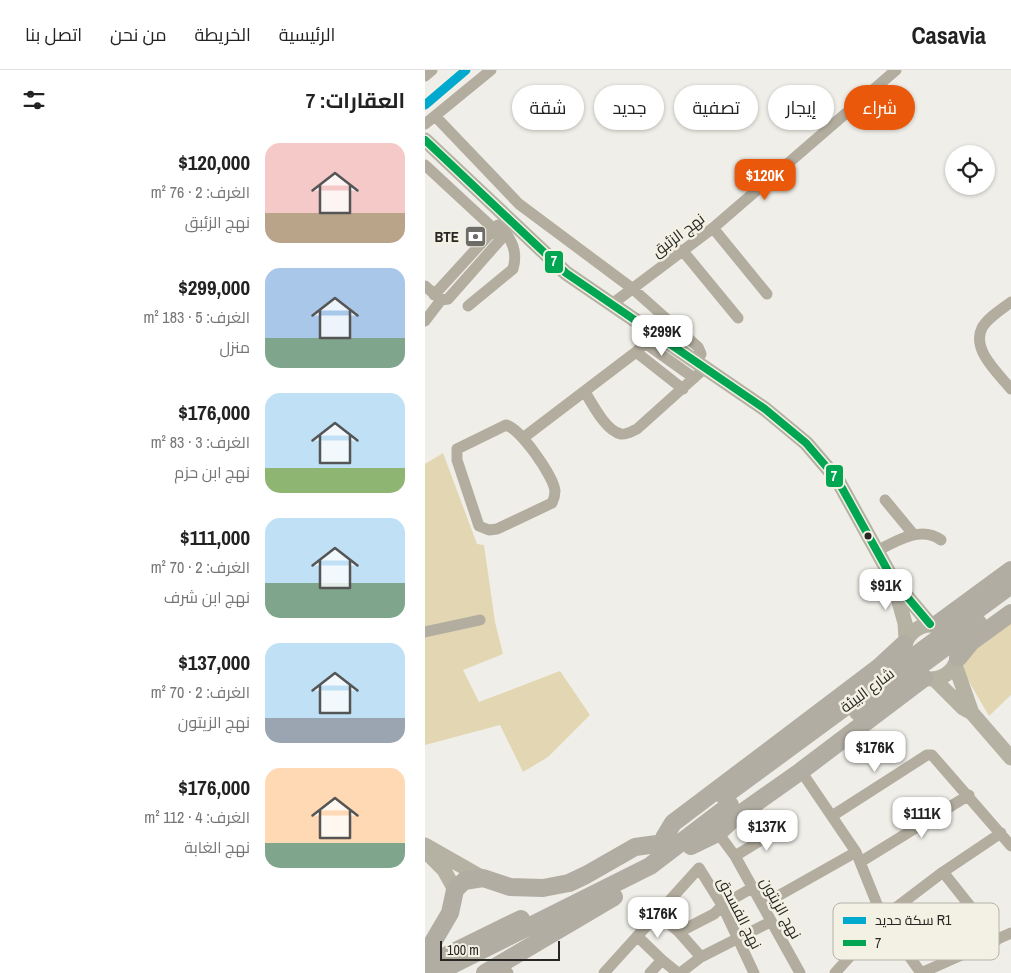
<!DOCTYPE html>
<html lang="ar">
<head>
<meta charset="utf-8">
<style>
	:root { --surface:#fff; --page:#f2f2f2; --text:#222; --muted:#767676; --line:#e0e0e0; --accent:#ea580c }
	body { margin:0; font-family:"Archivo Narrow",Cairo,sans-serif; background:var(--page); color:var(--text); direction:rtl; height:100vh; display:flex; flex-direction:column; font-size:19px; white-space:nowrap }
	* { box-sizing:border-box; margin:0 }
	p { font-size:16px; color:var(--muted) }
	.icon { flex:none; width:28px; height:28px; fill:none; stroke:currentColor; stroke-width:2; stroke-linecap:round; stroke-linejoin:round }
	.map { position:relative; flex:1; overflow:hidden; direction:ltr }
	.details { display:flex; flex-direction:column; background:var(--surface); width:425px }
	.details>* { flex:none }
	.banner { position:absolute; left:15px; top:15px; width:475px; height:45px; direction:rtl; display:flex; gap:10px }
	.buttons { position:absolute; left:520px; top:75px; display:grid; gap:10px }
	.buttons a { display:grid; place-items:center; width:50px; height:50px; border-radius:50%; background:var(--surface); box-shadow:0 1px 4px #0004; font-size:25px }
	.scale { position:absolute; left:15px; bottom:12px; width:120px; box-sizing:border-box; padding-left:5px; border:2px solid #282622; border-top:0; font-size:14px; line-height:18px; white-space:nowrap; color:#282622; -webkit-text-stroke:4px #f3f0e4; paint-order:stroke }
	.price { position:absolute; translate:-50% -42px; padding:0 11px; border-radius:10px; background:#fff; color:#222; font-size:16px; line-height:32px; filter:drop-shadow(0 1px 2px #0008) }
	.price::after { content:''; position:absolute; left:50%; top:30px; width:15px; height:11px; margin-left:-8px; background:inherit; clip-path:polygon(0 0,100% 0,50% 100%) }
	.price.on { background:var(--accent); color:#fff }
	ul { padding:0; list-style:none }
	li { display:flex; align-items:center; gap:15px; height:125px; padding:0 20px }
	li span { display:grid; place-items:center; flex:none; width:140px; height:100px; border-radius:15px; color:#555 }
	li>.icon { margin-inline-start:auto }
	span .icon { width:60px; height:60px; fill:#fffc; stroke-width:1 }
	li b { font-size:21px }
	h2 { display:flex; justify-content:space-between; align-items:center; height:60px; padding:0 20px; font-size:21px }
	.pill { padding:0 18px; border-radius:22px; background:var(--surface); box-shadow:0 1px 4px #0004; font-size:18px; line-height:45px }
	.pill.on { background:var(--accent); color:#fff }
	header { display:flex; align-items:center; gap:30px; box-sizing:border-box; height:70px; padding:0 25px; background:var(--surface); border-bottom:1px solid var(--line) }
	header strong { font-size:24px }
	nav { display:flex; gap:28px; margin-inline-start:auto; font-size:18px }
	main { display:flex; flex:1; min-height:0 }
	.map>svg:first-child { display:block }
	.green { fill:#e2d7b2 }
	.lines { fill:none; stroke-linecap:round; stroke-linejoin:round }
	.minor { stroke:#b3ad9f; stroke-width:11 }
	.major { stroke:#b5b2a4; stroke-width:15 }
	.highway { stroke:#b1ada2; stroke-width:18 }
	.highway-bridge { stroke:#b1ada2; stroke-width:18 }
	.bus-1-casing { stroke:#f3f0e4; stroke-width:11 }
	.bus-1 { stroke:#00a651; stroke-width:8 }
	.rail-1-casing { stroke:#f3f0e4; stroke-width:12 }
	.rail-1 { stroke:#00a9ce; stroke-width:9 }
	.bus-dot { fill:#282622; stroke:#f3f0e4; stroke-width:2 }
	.labels { text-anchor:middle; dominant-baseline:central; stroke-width:5; stroke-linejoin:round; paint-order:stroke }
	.street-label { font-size:15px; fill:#282622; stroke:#f3f0e4 }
	.poi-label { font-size:15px; font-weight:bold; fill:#282622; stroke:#f3f0e4; text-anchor:end }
	.key { fill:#f3f0e4; stroke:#b6b3aa; stroke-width:1 }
	.key-label { font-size:14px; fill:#282622 }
	.line-badge { stroke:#f3f0e4; stroke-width:2 }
	.badge-label { font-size:14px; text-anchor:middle; font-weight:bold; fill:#fff }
</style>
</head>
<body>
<header>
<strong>Casavia</strong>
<nav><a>الرئيسية</a><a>الخريطة</a><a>من نحن</a><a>اتصل بنا</a></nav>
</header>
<main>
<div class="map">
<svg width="586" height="903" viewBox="0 0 586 903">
	<rect width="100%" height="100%" fill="#f0eee8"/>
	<path class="green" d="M18,383L52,474L59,475L70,552L78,584L38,600L54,632L135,601L165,645L123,687L98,702L75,655L0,675V394Z
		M586,541V625L564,646L536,598L537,585Z"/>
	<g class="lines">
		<path class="minor" d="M0,6L7,0
			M10,46L94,134L208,219L273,277L276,284L272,292
			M0,54L66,0
			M0,95L69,159L76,169L23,229L16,230L0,216
			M288,158L342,224
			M257,180L313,248
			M9,225L73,155
			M586,232C577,239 562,248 557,258C546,280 574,304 586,319
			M187,234L288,158L471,0
			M43,236L88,199C93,181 87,171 76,156
			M0,251L16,230
			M220,273L269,308
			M211,282L258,319
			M160,322C168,335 181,361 196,364C202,365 207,361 212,359L280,298
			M81,355C95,358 129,407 130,421C130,426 129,429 127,433L72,459L64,460L54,456L32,390V379Z
			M98,368L211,282L229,264
			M460,430L489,465
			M452,481C471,471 496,455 516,470
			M0,562L55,550
			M376,701L431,782L458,849L496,903
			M407,746L502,685H507L586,776
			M293,763L310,786L375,903
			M310,786L361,755
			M437,791L544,725
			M518,802L572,870
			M337,835L431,782
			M232,843L254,862L276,887L345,852
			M254,862L289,844L299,834L327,818
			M212,866L237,890
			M82,902L83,903
			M179,903L274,798L297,835L329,903
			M225,903L237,890L253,903
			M255,903L276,887
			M410,903L464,843L518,802L576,763
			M496,903L586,863"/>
		<path class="major" d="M0,70L141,203L340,339L381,373L412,409L468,510L505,554
			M470,518L480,553L481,569
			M479 582a27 27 0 1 1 54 0a27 27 0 1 1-54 0Z
			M530,595L547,643
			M509,609L538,638L547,643L586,688
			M0,775L58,808
			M4,785L19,800L30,820"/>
		<path class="highway" d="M511,555L586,500
			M533,588L546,572L586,543
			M239,768L248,753L453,598L479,574
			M266,776L293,763L308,749L376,701L499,608
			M5,903L3,893L8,872L25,843L30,820L39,811L58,808L85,817L118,818L144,813L161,805L210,777L232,774
			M11,903L225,796L305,735
			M60,903L189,827"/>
		<path class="highway-bridge" d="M433,642L553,553
			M299,726L586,515
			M0,896L96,849"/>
		<defs>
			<path id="bus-1" d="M0,70L141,203L340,339L381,373L412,409L468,510L505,554"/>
		</defs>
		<use href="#bus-1" class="bus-1-casing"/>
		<use href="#bus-1" class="bus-1"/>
		<defs>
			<path id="rail-1" d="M0,35L41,0"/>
		</defs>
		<use href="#rail-1" class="rail-1-casing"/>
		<use href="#rail-1" class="rail-1"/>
	</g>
	<defs>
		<symbol id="bank-square" viewBox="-11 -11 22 22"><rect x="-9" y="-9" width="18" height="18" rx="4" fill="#6e6c67" stroke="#f3f0e4"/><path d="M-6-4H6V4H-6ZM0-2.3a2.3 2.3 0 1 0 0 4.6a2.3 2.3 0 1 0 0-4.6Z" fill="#fff"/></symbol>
	</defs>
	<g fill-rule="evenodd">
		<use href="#bank-square" x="38" y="154" width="25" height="25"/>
	</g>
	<circle class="bus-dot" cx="443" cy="466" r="4.5"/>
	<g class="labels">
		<g class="street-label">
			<text transform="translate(253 165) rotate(-37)">نهج الزئبق</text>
			<text transform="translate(442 620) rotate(-37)">شارع البيئة</text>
			<text transform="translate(356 838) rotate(61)">نهج الزيتون</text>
			<text transform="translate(315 843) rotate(63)">نهج الفسدق</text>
		</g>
		<g class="poi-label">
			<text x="34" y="166">BTE</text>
		</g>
	</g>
	<rect x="408" y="833" width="166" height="57" rx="8" class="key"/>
	<rect x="418" y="847" width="23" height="7" fill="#00a9ce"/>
	<rect x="418" y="870" width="23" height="6" fill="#00a651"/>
	<g class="key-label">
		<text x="450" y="855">سكة حديد R1</text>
		<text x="450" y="878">7</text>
	</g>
	<g class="line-badge">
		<rect x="119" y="180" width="20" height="24" rx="5" fill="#00a651"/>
		<rect x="400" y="394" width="19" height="24" rx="5" fill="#00a651"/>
	</g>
	<g class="badge-label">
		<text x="129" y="196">7</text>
		<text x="409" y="411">7</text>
	</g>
</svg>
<div class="buttons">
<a><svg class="icon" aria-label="locate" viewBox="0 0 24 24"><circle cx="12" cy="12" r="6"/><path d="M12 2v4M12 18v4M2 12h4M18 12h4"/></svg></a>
</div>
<div class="scale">100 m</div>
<b class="price on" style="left:340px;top:131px">$120K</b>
<b class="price" style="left:237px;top:287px">$299K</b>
<b class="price" style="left:461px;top:541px">$91K</b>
<b class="price" style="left:450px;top:703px">$176K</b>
<b class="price" style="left:497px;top:769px">$111K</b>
<b class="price" style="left:342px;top:782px">$137K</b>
<b class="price" style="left:233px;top:869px">$176K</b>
<div class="banner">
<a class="pill on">شراء</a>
<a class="pill">إيجار</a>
<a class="pill">تصفية</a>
<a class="pill">جديد</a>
<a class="pill">شقة</a>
</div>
</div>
<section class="details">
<h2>العقارات: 7<svg class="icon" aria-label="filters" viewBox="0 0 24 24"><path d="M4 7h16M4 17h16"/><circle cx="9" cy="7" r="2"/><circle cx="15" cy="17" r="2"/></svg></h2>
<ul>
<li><span style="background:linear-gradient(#f6c9c9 70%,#b9a48a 0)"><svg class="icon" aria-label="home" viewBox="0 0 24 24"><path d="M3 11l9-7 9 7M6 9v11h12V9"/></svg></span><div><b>$120,000</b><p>الغرف: 2 · 76 m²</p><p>نهج الزئبق</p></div></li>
<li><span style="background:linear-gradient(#a9c7e8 70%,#7fa58c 0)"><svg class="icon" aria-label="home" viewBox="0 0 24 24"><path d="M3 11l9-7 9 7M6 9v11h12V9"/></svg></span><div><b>$299,000</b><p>الغرف: 5 · 183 m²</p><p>منزل</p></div></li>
<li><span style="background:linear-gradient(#bfe0f5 75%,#8fb573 0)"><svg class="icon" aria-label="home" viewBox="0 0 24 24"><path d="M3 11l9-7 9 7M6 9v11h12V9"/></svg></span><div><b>$176,000</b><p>الغرف: 3 · 83 m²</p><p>نهج ابن حزم</p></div></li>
<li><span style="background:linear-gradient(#bfe0f5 65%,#7fa58c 0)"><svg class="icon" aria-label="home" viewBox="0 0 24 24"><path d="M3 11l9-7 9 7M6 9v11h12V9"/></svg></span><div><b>$111,000</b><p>الغرف: 2 · 70 m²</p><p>نهج ابن شرف</p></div></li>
<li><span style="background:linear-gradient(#bfe0f5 75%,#9aa5b1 0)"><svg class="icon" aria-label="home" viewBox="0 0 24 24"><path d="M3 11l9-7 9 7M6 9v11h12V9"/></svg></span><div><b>$137,000</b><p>الغرف: 2 · 70 m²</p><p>نهج الزيتون</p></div></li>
<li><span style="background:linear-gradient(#ffd9b3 75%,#7fa58c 0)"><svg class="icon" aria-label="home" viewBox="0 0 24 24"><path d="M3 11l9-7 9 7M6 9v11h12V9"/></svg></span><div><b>$176,000</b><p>الغرف: 4 · 112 m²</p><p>نهج الغابة</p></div></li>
</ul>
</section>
</main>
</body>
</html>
